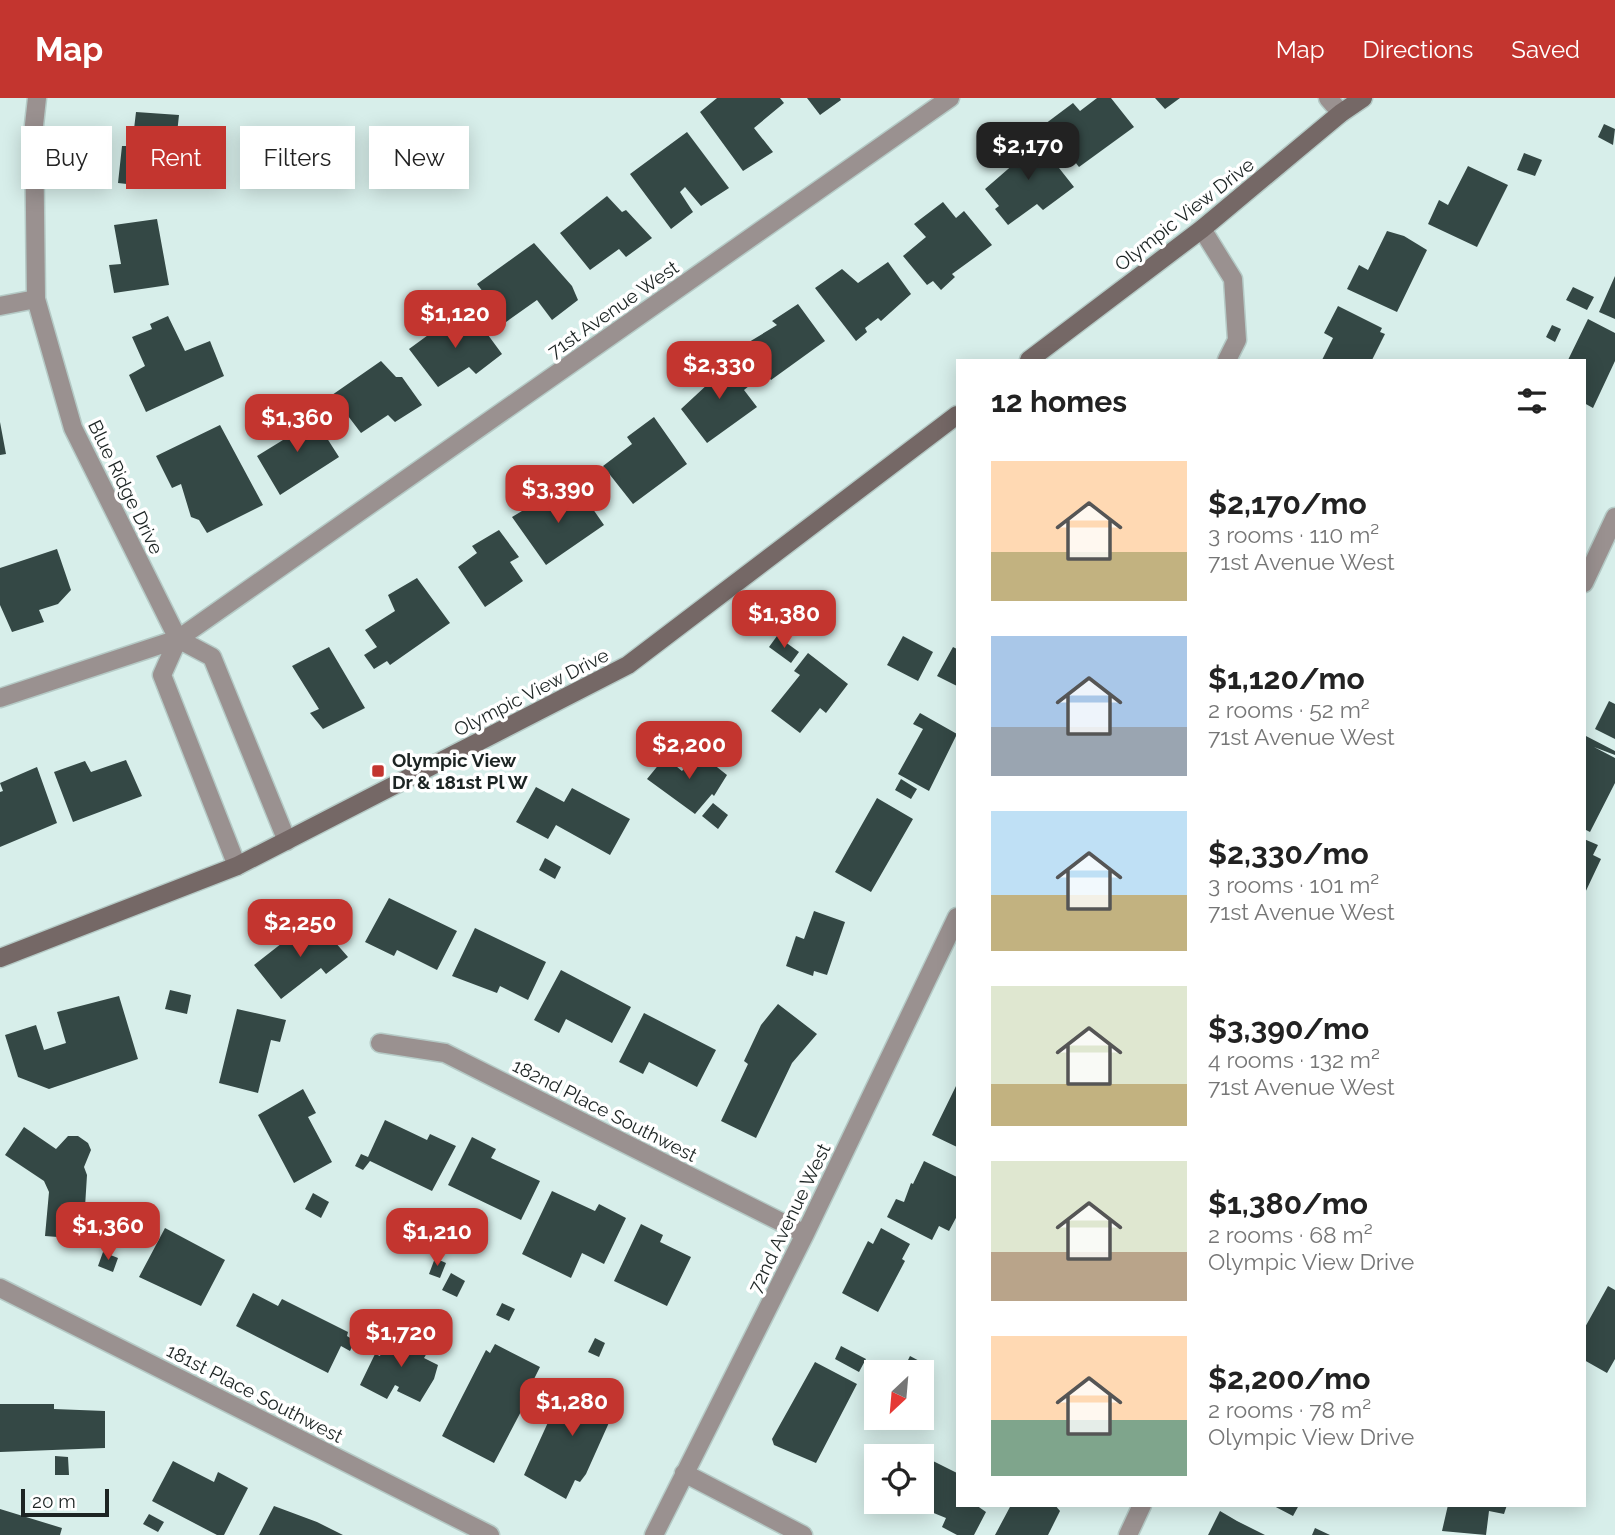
<!DOCTYPE html>
<html lang="en">
<head>
<meta charset="utf-8">
<style>
	:root { --surface:#fff; --page:#f6f6f6; --text:#222; --muted:#767676; --accent:#c3352f }
	body { margin:0; font-family:Raleway,sans-serif; background:var(--page); color:var(--text); height:100vh; display:flex; flex-direction:column; font-size:26px; white-space:nowrap }
	* { box-sizing:border-box; margin:0 }
	p { font-size:23px; color:var(--muted) }
	.icon { flex:none; width:38px; height:38px; fill:none; stroke:currentColor; stroke-width:2; stroke-linecap:round; stroke-linejoin:round }
	.map { position:relative; flex:1; overflow:hidden }
	.side { position:absolute; left:956px; top:261px; width:630px; height:1148px; display:flex; flex-direction:column; background:var(--surface); border-radius:0px; box-shadow:0 4px 18px #0003 }
	.side>* { flex:none }
	.banner { position:absolute; left:21px; top:28px; width:665px; height:63px; display:flex; gap:14px }
	.needle { width:46px; rotate:206deg }
	.buttons { position:absolute; left:864px; top:1262px; display:grid; gap:14px }
	.buttons a { display:grid; place-items:center; width:70px; height:70px; border-radius:0px; background:var(--surface); box-shadow:0 4px 18px #0003; font-size:35px }
	.scale { position:absolute; left:21px; bottom:18px; width:88px; box-sizing:border-box; padding-left:7px; border:4px solid #1c2423; border-top:0; font-size:19px; line-height:24px; white-space:nowrap; color:#1c2423; -webkit-text-stroke:5px #fff; paint-order:stroke }
	.price { position:absolute; translate:-50% -60px; padding:0 16px; border-radius:14px; background:var(--accent); color:#fff; font-size:23px; line-height:46px; filter:drop-shadow(0 2px 4px #0008) }
	.price::after { content:''; position:absolute; left:50%; top:42px; width:21px; height:16px; margin-left:-10px; background:inherit; clip-path:polygon(0 0,100% 0,50% 100%) }
	.price.current { background:#222; color:#fff }
	ul { padding:0; list-style:none }
	li { display:flex; align-items:center; gap:21px; height:175px; padding:0 35px }
	li span { display:grid; place-items:center; flex:none; width:196px; height:140px; border-radius:0px; color:#555 }
	li>.icon { margin-inline-start:auto }
	span .icon { width:84px; height:84px; fill:#fffc; stroke-width:1 }
	li b { font-size:30px }
	h2 { display:flex; justify-content:space-between; align-items:center; height:84px; padding:0 35px; font-size:30px }
	.tag { padding:0 24px; border-radius:0px; background:var(--surface); box-shadow:0 4px 18px #0003; font-size:24px; line-height:63px }
	.tag.current { background:var(--accent); color:#fff }
	header { display:flex; align-items:center; gap:42px; box-sizing:border-box; height:98px; padding:0 35px; background:var(--accent); color:#fff }
	header strong { font-size:33px }
	nav { display:flex; gap:38px; margin-inline-start:auto; font-size:24px }
	.map>svg:first-child { display:block }
	.building { fill:#344845 }
	.lines { fill:none; stroke-linecap:round; stroke-linejoin:round }
	.minor-casing { stroke:#b5cac6; stroke-width:21 }
	.secondary-casing { stroke:#b5cac6; stroke-width:21 }
	.minor { stroke:#9a9190; stroke-width:18 }
	.secondary { stroke:#756866; stroke-width:18 }
	.poi-dot { fill:#c3352f; stroke:#fff; stroke-width:2.5 }
	.labels { text-anchor:middle; dominant-baseline:central; stroke-width:7; stroke-linejoin:round; paint-order:stroke }
	.street-label { font-size:19px; fill:#1c2423; stroke:#fff }
	.poi-label { font-size:19px; font-weight:bold; fill:#1c2423; stroke:#fff; text-anchor:start }
</style>
</head>
<body>
<header>
<strong>Map</strong>
<nav><a>Map</a><a>Directions</a><a>Saved</a></nav>
</header>
<div class="map">
<svg width="1615" height="1437" viewBox="0 0 1615 1437">
	<rect width="100%" height="100%" fill="#d7eeea"/>
	<path class="building" d="M717,0H780L784,5L754,30L773,54L743,73L700,14Z
		M807,0H840L841,2L820,17Z
		M1097,0H1111L1134,29L1079,69L1045,26L1073,5L1080,13Z
		M1155,0H1180L1165,11Z
		M136,14L179,17L171,91L118,85L122,48H132Z
		M1604,26L1615,31L1613,47L1598,39Z
		M687,34L729,90L701,108L685,89L680,94L693,114L671,131L630,76Z
		M1033,37L1074,89L1043,112L1037,106L1008,127L995,111L999,108L985,91L1015,65L1006,56Z
		M1524,55L1542,62L1535,78L1517,72Z
		M1468,68L1508,87L1477,149L1428,126L1439,102L1448,107Z
		M607,98L622,114L626,112L652,140L626,159L619,151L590,172L560,135Z
		M943,104L956,120L964,113L992,147L952,176L955,179L941,192L933,183L927,187L903,158L926,139L914,126Z
		M157,121L169,187L114,195L109,167L121,166L114,127Z
		M1387,133L1404,138L1427,152L1397,214L1347,191L1359,167L1368,172Z
		M534,145L572,188L578,202L552,222L537,202L506,224L477,186Z
		M888,164L911,196L881,223L878,220L865,230L867,234L856,243L815,190L842,171L858,185Z
		M1615,178V221L1599,214Z
		M1573,189L1594,199L1587,212L1566,202Z
		M798,206L825,243L771,282L744,247L777,227L772,223Z
		M1338,208L1382,230L1380,234L1385,236L1372,262H1322L1333,240L1324,235Z
		M461,213L473,231L480,226L502,256L476,276L469,269L438,289L409,251Z
		M168,218L185,253L210,243L224,278L146,314L129,277L145,268L132,239L152,231L150,226Z
		M1588,221L1615,235V263L1593,310L1584,305V262H1568Z
		M1552,227L1561,231L1555,244L1546,239Z
		M726,259L749,288L744,292L757,309L707,345L681,311L709,285L702,275Z
		M381,263L396,279H402L422,307L395,324L388,317L361,335L332,297Z
		M299,316L307,329L316,323L339,359L280,397L257,358L283,342L275,328Z
		M654,319L687,366L633,406L603,368L632,346L627,339Z
		M0,324L6,356L0,357Z
		M220,327L263,407L207,435L199,422L191,419L181,386L172,390L156,358Z
		M579,391L604,427L546,467L512,419L542,401L547,407Z
		M499,432L519,459L510,464L523,483L485,509L458,469L477,455L472,448Z
		M57,451L71,492L58,506L39,512L44,524L12,534L0,507V470Z
		M417,480L450,525L390,567L387,563L374,571L364,557L377,549L365,532L395,513L388,497Z
		M777,538L799,554L791,565L769,549Z
		M903,538L933,554L918,583L887,567Z
		M329,549L365,610L323,631L310,615L319,611L292,568Z
		M953,549L957,551V588L937,578Z
		M808,555L848,586L826,615L820,610L800,635L771,613L800,577L794,573Z
		M1609,603L1615,606V641L1595,631Z
		M920,615L957,636L929,693L898,676L923,631L913,626Z
		M1584,637L1615,653V657L1594,649L1615,660V685L1590,734L1584,731Z
		M698,654L727,677L714,698L712,696L695,716L647,681L665,659L682,673Z
		M126,662L142,698L73,724L54,674L85,663L91,674Z
		M37,669L57,725L0,749V694L3,693L0,685Z
		M901,681L917,691L911,701L895,692Z
		M536,689L564,704L572,690L630,721L610,757L556,727L548,741L516,724Z
		M877,700L913,721L871,794L835,774Z
		M713,705L728,717L718,731L702,718Z
		M1584,741L1598,747L1593,757L1601,761L1584,797Z
		M545,760L561,769L555,781L539,772Z
		M389,800L457,833L437,872L397,852L394,858L365,844Z
		M814,813L845,824L827,877L814,873L813,878L786,868L796,838L804,841Z
		M314,820L348,859L326,876L321,870L281,901L254,867Z
		M475,830L546,864L528,902L500,888L497,895L452,878Z
		M561,872L631,909L612,945L566,921L559,935L534,922Z
		M170,892L191,897L187,916L165,911Z
		M119,898L138,961L49,991L18,979L5,937L36,927L44,952L66,945L57,914Z
		M778,906L817,936L792,965L756,1040L721,1023L748,966L744,963L761,927Z
		M237,911L286,922L280,944L271,942L258,995L219,985Z
		M644,915L716,952L697,989L649,964L643,976L619,964Z
		M957,986V1049L932,1037Z
		M303,991L316,1015L308,1019L332,1064L294,1085L258,1017Z
		M385,1022L427,1042L430,1036L456,1048L432,1093L370,1063L363,1072L355,1068L361,1056L368,1059Z
		M24,1029L56,1051L68,1038H78L88,1045L91,1052L84,1069L87,1077L83,1141L45,1138L49,1094L44,1083L5,1057Z
		M472,1039L496,1051L491,1060L540,1083L521,1122L448,1087Z
		M924,1063L957,1079V1118L949,1133L939,1128L932,1142L887,1119L896,1101L904,1104L911,1085L913,1086Z
		M552,1093L595,1113L599,1106L626,1120L604,1166L582,1155L571,1180L522,1156Z
		M313,1095L329,1104L321,1120L305,1111Z
		M641,1126L663,1137L660,1144L691,1159L667,1208L614,1183Z
		M165,1130L225,1162L201,1208L139,1179Z
		M881,1130L910,1146L902,1161L905,1163L878,1214L842,1195L868,1143L873,1146Z
		M103,1154L118,1160L113,1174L98,1168Z
		M435,1160L446,1165L440,1180L429,1176Z
		M451,1175L465,1183L457,1199L442,1192Z
		M1608,1188L1615,1192V1261L1607,1275L1584,1262V1231Z
		M253,1195L278,1208L282,1201L348,1234L347,1238L355,1243L350,1253L341,1248L328,1275L236,1228Z
		M502,1205L515,1211L509,1223L496,1217Z
		M393,1232L430,1250L424,1260L438,1267L434,1281L420,1304L397,1293L399,1289L395,1287L387,1301L360,1287L375,1256L380,1258L386,1240L389,1241Z
		M595,1240L605,1245L599,1259L588,1254Z
		M495,1246L540,1269L534,1281L537,1283L494,1365L442,1338L486,1252L490,1255Z
		M841,1248L866,1261L859,1274L835,1261Z
		M910,1258L925,1266L921,1274L904,1270Z
		M815,1264L857,1286L816,1365L774,1347L772,1341Z
		M587,1284L620,1300L586,1376L580,1384L575,1382L566,1401L524,1377L565,1287L582,1295Z
		M0,1306H54V1311L105,1313V1350L0,1354Z
		M55,1358L68,1359L69,1377H55Z
		M929,1361L957,1375V1407H976L986,1414L974,1437H957L942,1429L946,1420L914,1407L913,1404H922V1375Z
		M173,1363L214,1384L218,1374L248,1390L224,1437H217L152,1403Z
		M1011,1407H1055L1060,1413L1048,1437H995Z
		M1272,1407H1299L1293,1418Z
		M1448,1407H1507L1504,1416L1489,1413L1486,1437L1442,1433Z
		M274,1408L317,1424L343,1437H259Z
		M0,1411L62,1430L60,1437H0Z
		M1220,1413L1237,1423L1265,1437H1208Z
		M149,1416L164,1424L158,1434L143,1426Z
		M1315,1430L1330,1437H1312Z"/>
	<g class="lines">
		<defs>
			<path id="minor" d="M37,0L34,27L36,201L73,330L178,541L212,559L287,743
				M1328,0L1341,15
				M1202,131L1233,181L1237,242L1227,262
				M0,208L36,201
				M1584,485L1615,419
				M178,541L162,577L237,768
				M0,600L178,541L950,0
				M380,945L445,955L805,1136
				M0,1190L490,1437
				M684,1375L803,1437
				M654,1437L805,1136L957,819
				M1128,1437L1142,1407"/>
			<path id="secondary" d="M1029,262L1202,131L1341,15L1363,0
				M0,860L237,768L628,567L957,317"/>
		</defs>
		<use href="#minor" class="minor-casing"/>
		<use href="#secondary" class="secondary-casing"/>
		<use href="#minor" class="minor"/>
		<use href="#secondary" class="secondary"/>
	</g>
	<rect class="poi-dot" x="371" y="666" width="14" height="14" rx="3.5"/>
	<g class="labels">
		<g class="street-label">
			<text transform="translate(1184 116) rotate(-38)">Olympic View Drive</text>
			<text transform="translate(613 211) rotate(-35)">71st Avenue West</text>
			<text transform="translate(126 389) rotate(64)">Blue Ridge Drive</text>
			<text transform="translate(531 594) rotate(-27)">Olympic View Drive</text>
			<text transform="translate(605 1012) rotate(27)">182nd Place Southwest</text>
			<text transform="translate(789 1120) rotate(-64)">72nd Avenue West</text>
			<text transform="translate(255 1295) rotate(27)">181st Place Southwest</text>
		</g>
		<g class="poi-label">
			<text x="392" y="662">Olympic View<tspan x="392" dy="22">Dr &amp; 181st Pl W</tspan></text>
		</g>
	</g>
</svg>
<div class="buttons">
<a><svg class="needle" viewBox="-14 -14 28 28"><path d="M0-13l5 13h-10z" fill="#e53935"/><path d="M0 13l5-13h-10z" fill="#767676"/></svg></a>
<a><svg class="icon" aria-label="locate" viewBox="0 0 24 24"><circle cx="12" cy="12" r="6"/><path d="M12 2v4M12 18v4M2 12h4M18 12h4"/></svg></a>
</div>
<div class="scale">20 m</div>
<b class="price current" style="left:1028px;top:84px">$2,170</b>
<b class="price" style="left:455px;top:252px">$1,120</b>
<b class="price" style="left:719px;top:303px">$2,330</b>
<b class="price" style="left:297px;top:356px">$1,360</b>
<b class="price" style="left:558px;top:427px">$3,390</b>
<b class="price" style="left:784px;top:552px">$1,380</b>
<b class="price" style="left:689px;top:683px">$2,200</b>
<b class="price" style="left:300px;top:861px">$2,250</b>
<b class="price" style="left:108px;top:1164px">$1,360</b>
<b class="price" style="left:437px;top:1170px">$1,210</b>
<b class="price" style="left:401px;top:1271px">$1,720</b>
<b class="price" style="left:572px;top:1340px">$1,280</b>
<div class="banner">
<a class="tag">Buy</a>
<a class="tag current">Rent</a>
<a class="tag">Filters</a>
<a class="tag">New</a>
</div>
<section class="side">
<h2>12 homes<svg class="icon" aria-label="filters" viewBox="0 0 24 24"><path d="M4 7h16M4 17h16"/><circle cx="9" cy="7" r="2"/><circle cx="15" cy="17" r="2"/></svg></h2>
<ul>
<li><span style="background:linear-gradient(#ffd9b3 65%,#c2b280 0)"><svg class="icon" aria-label="home" viewBox="0 0 24 24"><path d="M3 11l9-7 9 7M6 9v11h12V9"/></svg></span><div><b>$2,170/mo</b><p>3 rooms · 110 m²</p><p>71st Avenue West</p></div></li>
<li><span style="background:linear-gradient(#a9c7e8 65%,#9aa5b1 0)"><svg class="icon" aria-label="home" viewBox="0 0 24 24"><path d="M3 11l9-7 9 7M6 9v11h12V9"/></svg></span><div><b>$1,120/mo</b><p>2 rooms · 52 m²</p><p>71st Avenue West</p></div></li>
<li><span style="background:linear-gradient(#bfe0f5 60%,#c2b280 0)"><svg class="icon" aria-label="home" viewBox="0 0 24 24"><path d="M3 11l9-7 9 7M6 9v11h12V9"/></svg></span><div><b>$2,330/mo</b><p>3 rooms · 101 m²</p><p>71st Avenue West</p></div></li>
<li><span style="background:linear-gradient(#dfe7d0 70%,#c2b280 0)"><svg class="icon" aria-label="home" viewBox="0 0 24 24"><path d="M3 11l9-7 9 7M6 9v11h12V9"/></svg></span><div><b>$3,390/mo</b><p>4 rooms · 132 m²</p><p>71st Avenue West</p></div></li>
<li><span style="background:linear-gradient(#dfe7d0 65%,#b9a48a 0)"><svg class="icon" aria-label="home" viewBox="0 0 24 24"><path d="M3 11l9-7 9 7M6 9v11h12V9"/></svg></span><div><b>$1,380/mo</b><p>2 rooms · 68 m²</p><p>Olympic View Drive</p></div></li>
<li><span style="background:linear-gradient(#ffd9b3 60%,#7fa58c 0)"><svg class="icon" aria-label="home" viewBox="0 0 24 24"><path d="M3 11l9-7 9 7M6 9v11h12V9"/></svg></span><div><b>$2,200/mo</b><p>2 rooms · 78 m²</p><p>Olympic View Drive</p></div></li>
</ul>
</section>
</div>
</body>
</html>
